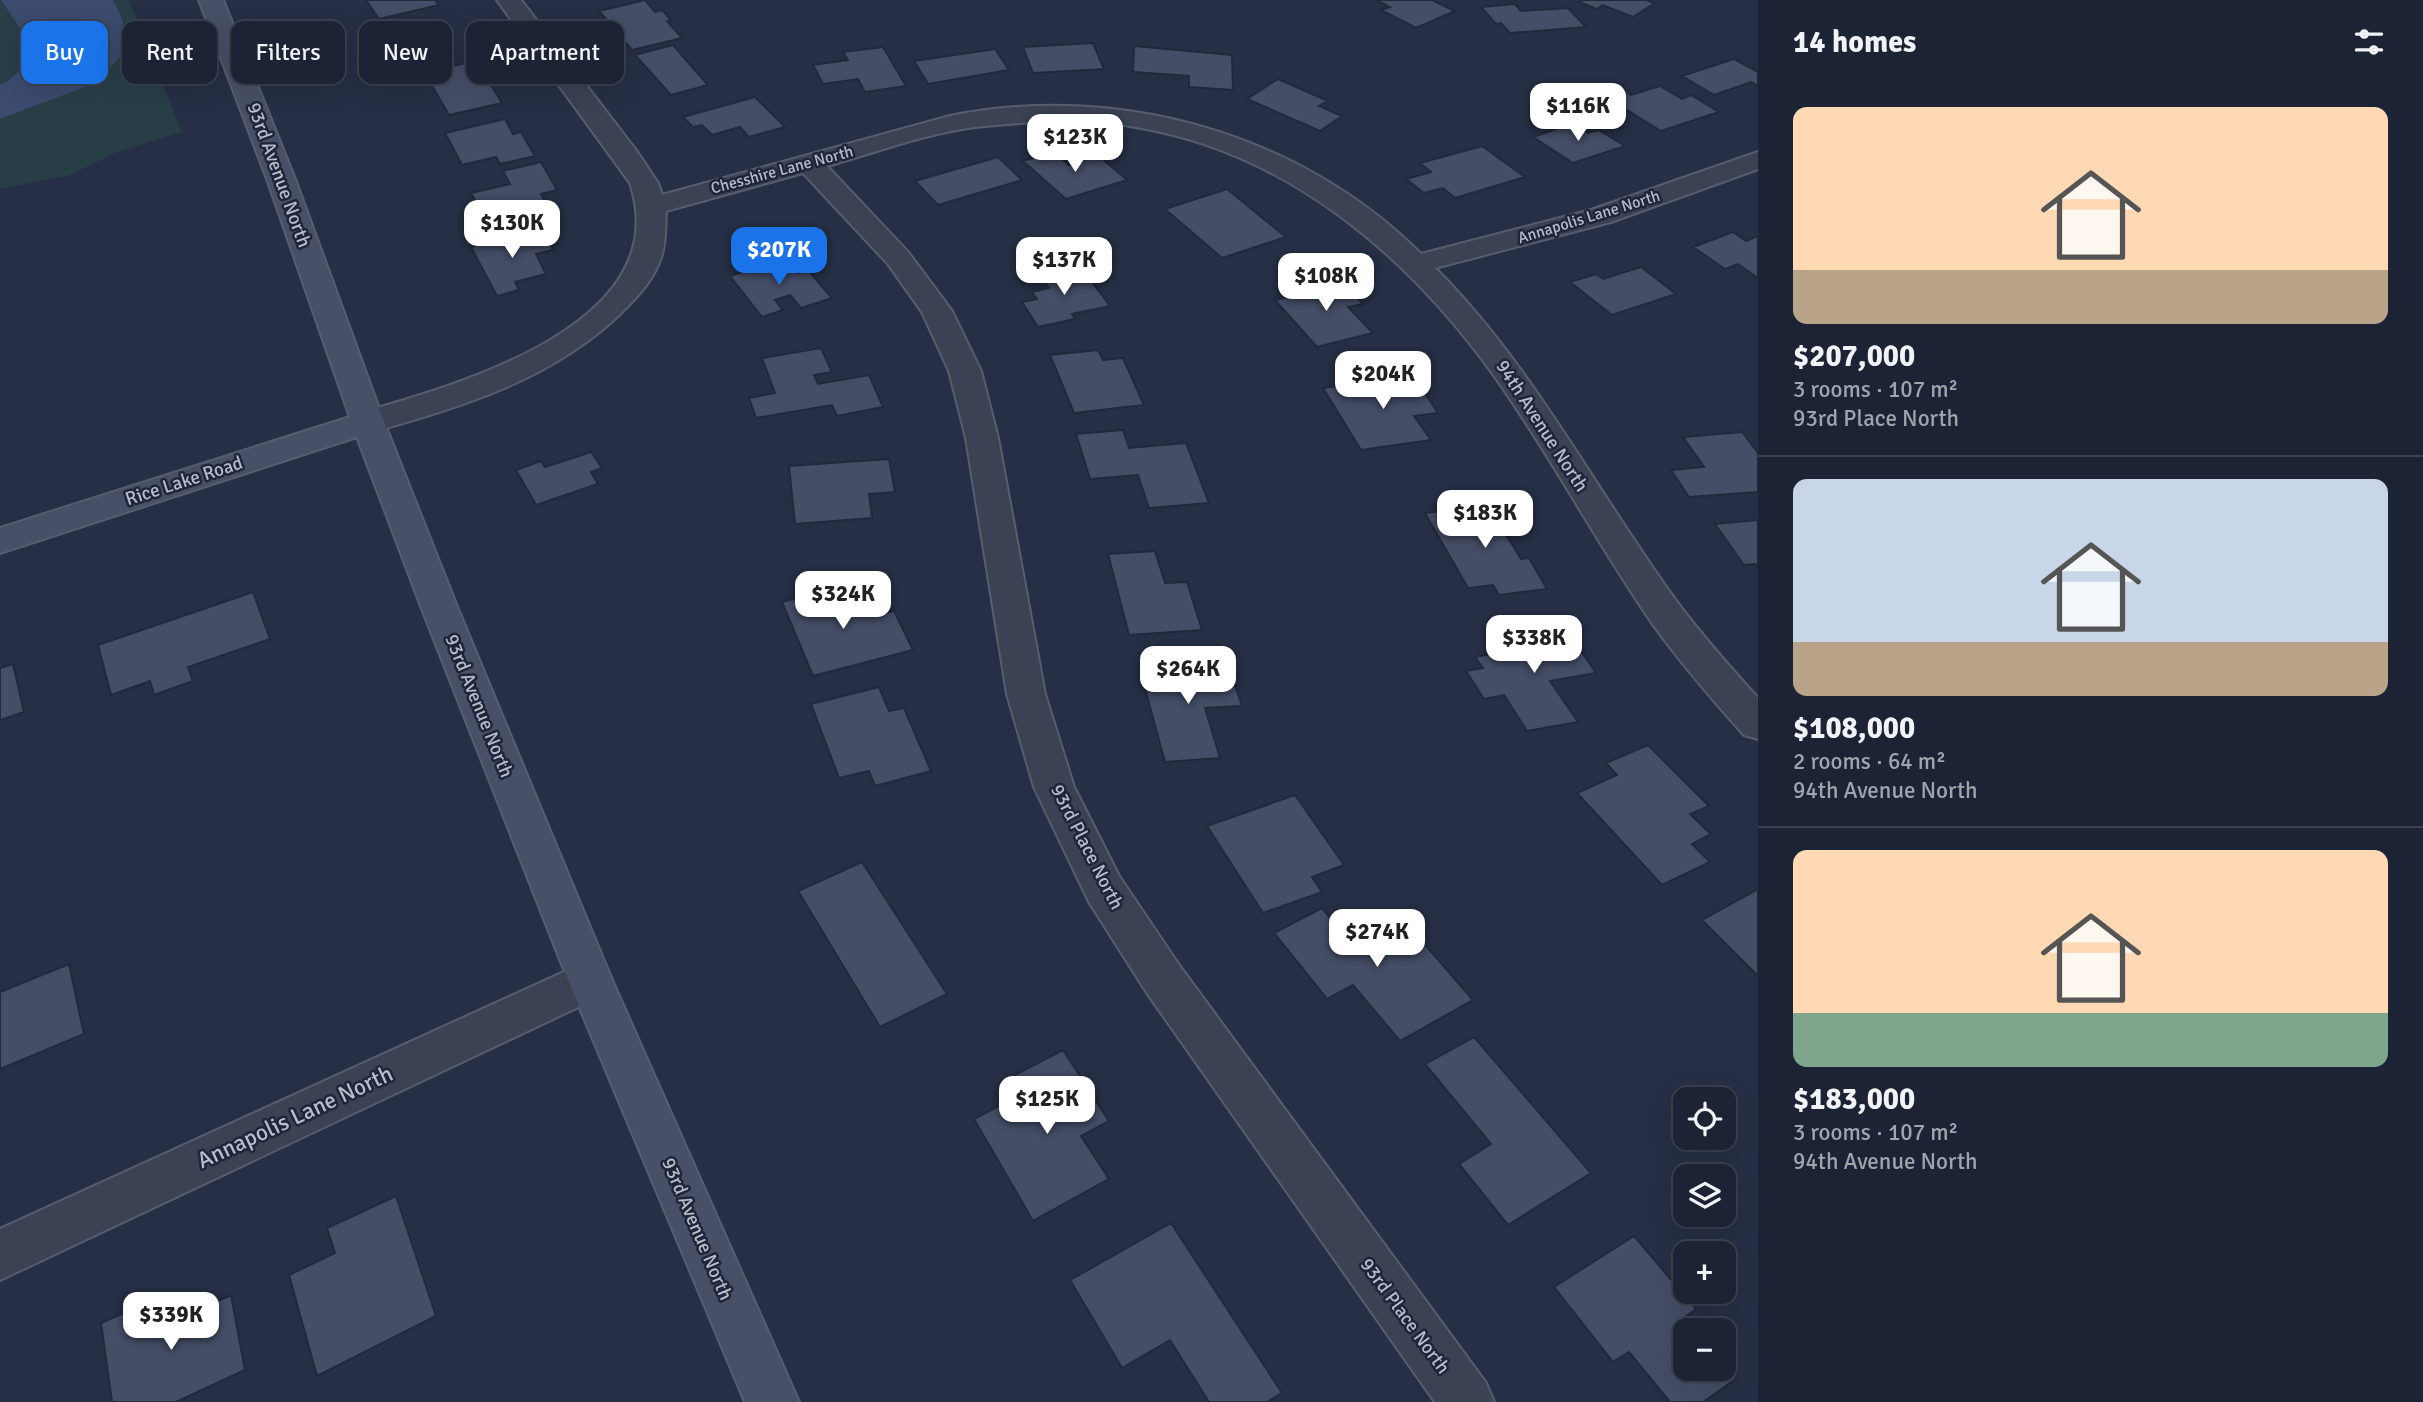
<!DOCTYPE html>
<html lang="en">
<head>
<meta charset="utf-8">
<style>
	:root { --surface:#1c2334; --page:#292f40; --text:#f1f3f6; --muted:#a0a4ac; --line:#3a404f; --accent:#1a73e8 }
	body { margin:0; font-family:Signika,sans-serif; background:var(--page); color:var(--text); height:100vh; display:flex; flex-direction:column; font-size:26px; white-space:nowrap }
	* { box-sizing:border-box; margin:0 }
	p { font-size:23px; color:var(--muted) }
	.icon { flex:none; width:38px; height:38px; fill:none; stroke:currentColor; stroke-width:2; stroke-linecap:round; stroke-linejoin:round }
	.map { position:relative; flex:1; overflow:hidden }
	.drawer { display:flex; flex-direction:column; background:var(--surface); width:665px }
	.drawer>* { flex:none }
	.guide { position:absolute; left:21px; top:21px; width:665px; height:63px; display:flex; gap:14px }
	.fabs { position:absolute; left:1673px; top:1087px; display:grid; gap:14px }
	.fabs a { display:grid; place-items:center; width:63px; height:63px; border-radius:14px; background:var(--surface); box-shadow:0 7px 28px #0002,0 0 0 2px var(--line); font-size:35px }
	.price { position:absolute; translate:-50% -60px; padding:0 16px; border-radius:14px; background:#fff; color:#222; font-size:23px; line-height:46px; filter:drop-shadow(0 2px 4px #0008) }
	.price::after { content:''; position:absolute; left:50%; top:42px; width:21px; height:16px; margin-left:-10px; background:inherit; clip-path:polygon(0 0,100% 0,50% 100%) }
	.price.current { background:var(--accent); color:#fff }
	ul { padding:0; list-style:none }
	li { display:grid; align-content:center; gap:14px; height:371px; padding:0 35px }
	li+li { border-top:2px solid var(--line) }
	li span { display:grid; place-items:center; height:217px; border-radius:14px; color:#555 }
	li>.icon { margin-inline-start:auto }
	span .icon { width:126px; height:126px; fill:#fffc; stroke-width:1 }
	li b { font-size:30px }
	h2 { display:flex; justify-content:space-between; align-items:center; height:84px; padding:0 35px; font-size:30px }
	.tag { padding:0 24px; border-radius:14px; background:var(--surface); box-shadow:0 7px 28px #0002,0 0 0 2px var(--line); font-size:24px; line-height:63px }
	.tag.current { background:var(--accent); color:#fff }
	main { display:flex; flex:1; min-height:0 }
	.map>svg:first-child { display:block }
	.green { fill:#283e46 }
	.water { fill:#3b4a6e }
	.building { fill:#454e67; stroke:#21293b; stroke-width:2 }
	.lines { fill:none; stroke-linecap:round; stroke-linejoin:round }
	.street-casing { stroke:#565d6e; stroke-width:4 }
	.secondary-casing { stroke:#565d6e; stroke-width:4 }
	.street { fill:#3a4254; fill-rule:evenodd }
	.secondary { fill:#485067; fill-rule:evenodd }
	.labels { text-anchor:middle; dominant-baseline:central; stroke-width:5; stroke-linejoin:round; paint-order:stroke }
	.far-street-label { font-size:16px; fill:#b8bdcd; stroke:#1f263a }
	.street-label { font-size:19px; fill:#b8bdcd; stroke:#1f263a }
	.near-street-label { font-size:23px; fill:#b8bdcd; stroke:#1f263a }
</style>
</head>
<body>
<main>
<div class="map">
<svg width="1758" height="1402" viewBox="0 0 1758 1402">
	<rect width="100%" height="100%" fill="#262f45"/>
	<path class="green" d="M0,0H129L182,132L117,152L70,175L0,189Z"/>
	<path class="water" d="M1,0H113L123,21V53L98,82L0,119V84L5,83L25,67L22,31Z"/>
	<path class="building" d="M366,0H435L439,5L379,19Z
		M645,0L655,12L662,10L671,20L667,21L682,38L632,50L599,11Z
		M1376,0H1432L1455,11L1416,28L1381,10L1390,7Z
		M1583,0H1646L1655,3L1633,17L1603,5L1597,9L1579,2Z
		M1515,4L1521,11L1568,8L1586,27L1510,33L1501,23L1496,24L1481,7Z
		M437,23L454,51L406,62L387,29L408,24L410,28Z
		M1093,43L1104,69L1033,73L1023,47Z
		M673,45L708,85L671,95L635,55Z
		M1134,46L1232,55L1233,90L1189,87V76L1133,72Z
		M883,47L906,86L865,92L858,79L823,84L813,65L848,60L843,52Z
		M995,49L1009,70L928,84L914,61Z
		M1734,59L1758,72V86L1751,82L1714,95L1682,76Z
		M476,61L502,103L449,115L424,72Z
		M1278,79L1328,101L1319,106L1342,116L1320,131L1247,99Z
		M1617,86L1631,95L1660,86L1682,99L1691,95L1719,112L1661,131L1598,92Z
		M755,97L785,127L749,137L740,127L712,135L702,125L693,127L683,117Z
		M505,119L513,134L521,132L535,156L500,164L496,157L462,165L445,133Z
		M1574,123L1588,133L1599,130L1625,146L1573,163L1533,137Z
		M1482,146L1525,177L1455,198L1443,188L1424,193L1406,179L1431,172L1420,163Z
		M1054,151L1069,165L1098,155L1127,180L1066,199L1023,161Z
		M998,157L1022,180L938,205L915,181Z
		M541,162L557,190L541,194L551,213L490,228L471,193L510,184L503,171Z
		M1227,189L1286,237L1222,258L1165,209Z
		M541,229L553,250L536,254L546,274L515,282L519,290L497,296L471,247Z
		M1733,232L1746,241L1758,236V278L1738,264L1725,269L1693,247Z
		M786,258L798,273L808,270L832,298L801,308L790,295L775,300L783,310L762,317L730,276Z
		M1080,266L1110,306L1072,314L1075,319L1038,327L1022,302L1037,299L1032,292L1049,288L1039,275Z
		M1641,267L1676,294L1612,315L1570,282L1596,274L1603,279Z
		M1338,277L1363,304L1348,307L1373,333L1317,347L1275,300L1311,291L1305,285Z
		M821,348L832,372L814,375L818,384L869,375L883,407L837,416L832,405L756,418L749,398L775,393L762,358Z
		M1098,350L1103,360L1123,358L1144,405L1074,413L1050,355Z
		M1413,375L1438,413L1414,416L1431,440L1361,450L1323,388Z
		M1123,430L1129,448L1186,443L1209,503L1149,508L1138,475L1090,479L1076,434Z
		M1742,432L1758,453V492L1689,497L1671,470L1704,467L1683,437Z
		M591,452L602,468L591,472L598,484L536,505L516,470L541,461L545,467Z
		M889,459L895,492L869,494L872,518L795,524L789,466Z
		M1498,504L1509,523H1499L1521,559L1529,558L1547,589L1499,595L1493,585L1468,588L1425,513Z
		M1758,520V568L1755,564L1744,565L1715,524Z
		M1155,551L1165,583L1187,582L1202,630L1129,635L1108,554Z
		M839,587L846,604L869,598L876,615L894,611L913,650L813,676L782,602Z
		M253,592L270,639L188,667L193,681L154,695L150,681L111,695L98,645Z
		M1562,623L1596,673L1550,681L1578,722L1527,731L1504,695L1484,699L1466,671L1483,668L1475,657L1521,649L1510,632Z
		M1227,661L1242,706L1205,708L1220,758L1165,762L1139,667Z
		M13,664L24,712L0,720V668Z
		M879,687L889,711L904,708L931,771L875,786L869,771L839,778L811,704Z
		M1648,745L1709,806L1690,814L1711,834L1692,844L1710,862L1662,885L1577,793L1617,775L1606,763Z
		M1295,795L1344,865L1312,877L1322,892L1263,913L1207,826Z
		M862,862L947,994L880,1027L798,891Z
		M1758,889V976L1702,920Z
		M1322,908L1346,937L1395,910L1473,1000L1400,1041L1353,985L1327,999L1274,933Z
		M69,964L84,1034L0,1069V992Z
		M1474,1037L1591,1173L1508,1225L1459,1164L1491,1144L1425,1064Z
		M1063,1050L1109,1121L1081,1136L1109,1179L1033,1221L974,1119L1026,1092L1015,1075Z
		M396,1196L436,1316L317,1376L289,1275L335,1253L327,1228Z
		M1171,1223L1282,1393L1267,1402H1209L1170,1340L1122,1368L1070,1280Z
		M1634,1236L1696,1309L1685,1317L1696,1330H1685V1368H1724V1363L1737,1378L1703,1402H1670L1629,1352L1613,1362L1554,1287Z
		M231,1295L245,1370L176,1402H112L101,1323L162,1296L167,1324Z"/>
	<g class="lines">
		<defs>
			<path id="street" d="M497,0H521L638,153L658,183L662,195L950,116C1117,82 1300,133 1421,254L1591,210L1758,152V169L1611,222L1435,268C1530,363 1592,483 1669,591C1696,629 1727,664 1758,698V739L1744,735C1712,699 1680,662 1652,623C1596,542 1550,454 1493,374C1407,255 1289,154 1141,128C1090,118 1036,121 985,126C931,131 878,152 827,166L908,252L952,311L981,371L998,438L1045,694L1074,787L1119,876L1179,965L1486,1383L1494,1402H1435L1147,993L1089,902L1034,787L1007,694L966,438L949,371L922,312L888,264L803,173L666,211C665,229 666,247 659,263C651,283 635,299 620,314C551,380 459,408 368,433L356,430L352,422L356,414C455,386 678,325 630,183Z
				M590,960L606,966L612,980L606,994L0,1280V1229Z"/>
			<path id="secondary" d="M199,0H223L295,179L384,422L458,609L612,980L799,1402H745L568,980L422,609L357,437L0,553V528L350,417L267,179Z"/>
		</defs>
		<use href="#street" class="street-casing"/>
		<use href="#secondary" class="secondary-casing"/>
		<use href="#street" class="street"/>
		<use href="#secondary" class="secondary"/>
	</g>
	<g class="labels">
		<g class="far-street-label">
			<text transform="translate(782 170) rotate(-15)">Chesshire Lane North</text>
			<text transform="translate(1589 217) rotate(-17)">Annapolis Lane North</text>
		</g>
		<g class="street-label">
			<text transform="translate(279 175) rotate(70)">93rd Avenue North</text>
			<text transform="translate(1542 426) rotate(57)">94th Avenue North</text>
			<text transform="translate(184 481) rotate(-18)">Rice Lake Road</text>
			<text transform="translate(479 706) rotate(68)">93rd Avenue North</text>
			<text transform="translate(1087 847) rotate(63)">93rd Place North</text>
			<text transform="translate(697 1229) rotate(67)">93rd Avenue North</text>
			<text transform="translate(1405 1316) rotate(54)">93rd Place North</text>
		</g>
		<g class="near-street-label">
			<text transform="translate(295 1117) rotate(-25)">Annapolis Lane North</text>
		</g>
	</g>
</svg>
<div class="fabs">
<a><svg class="icon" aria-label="locate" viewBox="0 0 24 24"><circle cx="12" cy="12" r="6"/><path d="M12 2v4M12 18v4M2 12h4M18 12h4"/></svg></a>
<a><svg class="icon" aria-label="layers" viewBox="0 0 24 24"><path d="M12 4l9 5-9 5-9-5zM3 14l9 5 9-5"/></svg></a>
<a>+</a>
<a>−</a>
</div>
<b class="price" style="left:1578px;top:143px">$116K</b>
<b class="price" style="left:1075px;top:174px">$123K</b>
<b class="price" style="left:512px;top:260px">$130K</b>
<b class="price current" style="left:779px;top:287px">$207K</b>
<b class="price" style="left:1064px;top:297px">$137K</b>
<b class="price" style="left:1326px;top:313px">$108K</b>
<b class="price" style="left:1383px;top:411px">$204K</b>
<b class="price" style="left:1485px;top:550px">$183K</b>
<b class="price" style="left:843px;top:631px">$324K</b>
<b class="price" style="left:1534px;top:675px">$338K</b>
<b class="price" style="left:1188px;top:706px">$264K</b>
<b class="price" style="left:1377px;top:969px">$274K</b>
<b class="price" style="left:1047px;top:1136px">$125K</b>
<b class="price" style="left:171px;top:1352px">$339K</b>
<div class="guide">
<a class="tag current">Buy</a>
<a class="tag">Rent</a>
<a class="tag">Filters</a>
<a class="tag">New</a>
<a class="tag">Apartment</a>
</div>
</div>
<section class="drawer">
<h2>14 homes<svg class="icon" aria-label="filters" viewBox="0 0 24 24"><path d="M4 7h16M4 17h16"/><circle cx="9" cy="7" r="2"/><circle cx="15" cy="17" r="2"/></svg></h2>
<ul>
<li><span style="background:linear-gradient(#ffd9b3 75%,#b9a48a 0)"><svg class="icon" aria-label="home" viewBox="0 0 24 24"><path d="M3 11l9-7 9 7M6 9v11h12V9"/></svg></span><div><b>$207,000</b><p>3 rooms · 107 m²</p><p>93rd Place North</p></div></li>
<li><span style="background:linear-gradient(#c9d6e8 75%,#b9a48a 0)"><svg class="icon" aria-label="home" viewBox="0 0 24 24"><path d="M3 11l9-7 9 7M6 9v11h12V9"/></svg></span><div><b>$108,000</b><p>2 rooms · 64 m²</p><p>94th Avenue North</p></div></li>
<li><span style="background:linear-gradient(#ffd9b3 75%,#7fa58c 0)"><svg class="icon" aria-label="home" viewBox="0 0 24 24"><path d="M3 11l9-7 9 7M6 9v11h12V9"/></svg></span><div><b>$183,000</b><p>3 rooms · 107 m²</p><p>94th Avenue North</p></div></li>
</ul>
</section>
</main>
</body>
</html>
